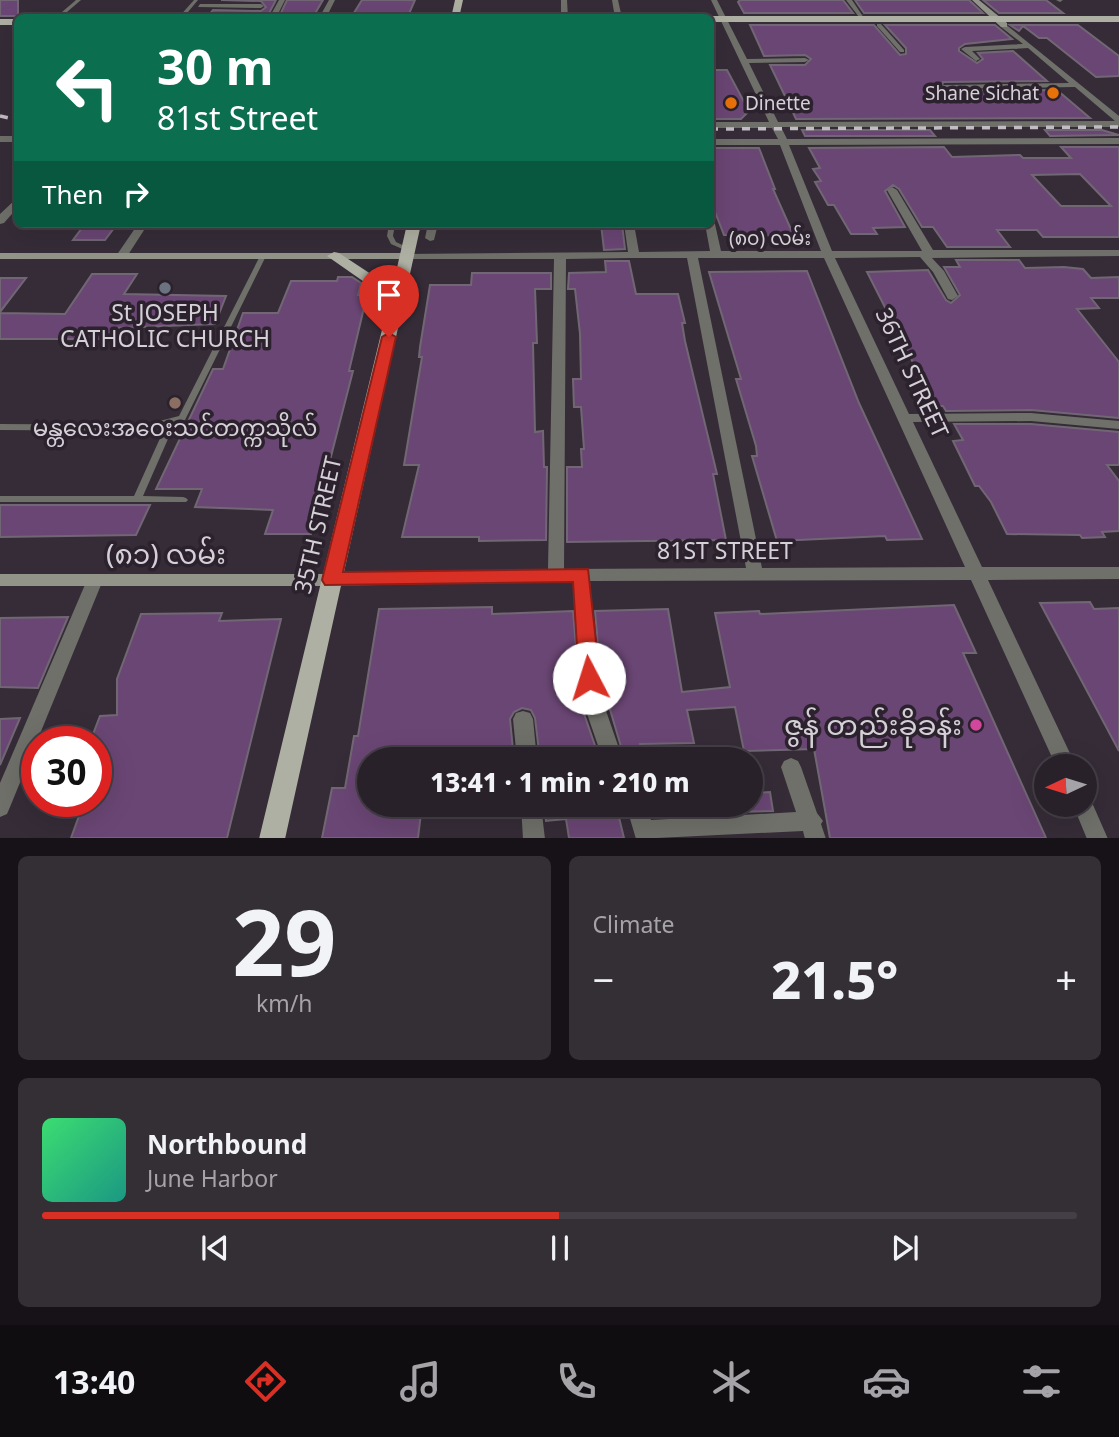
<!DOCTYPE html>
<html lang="en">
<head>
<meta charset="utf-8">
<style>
	:root { --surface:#282129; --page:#342e35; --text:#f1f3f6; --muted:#a5a3a8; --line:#443e46; --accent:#d93025 }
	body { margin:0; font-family:"Noto Sans","Noto Sans Myanmar",sans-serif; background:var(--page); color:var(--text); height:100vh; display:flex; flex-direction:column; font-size:26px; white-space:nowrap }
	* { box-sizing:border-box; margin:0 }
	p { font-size:23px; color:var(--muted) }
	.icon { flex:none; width:38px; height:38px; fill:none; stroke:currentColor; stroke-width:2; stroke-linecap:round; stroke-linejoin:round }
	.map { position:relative; height:838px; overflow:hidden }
	.drawer { display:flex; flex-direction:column; gap:18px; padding:18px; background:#161217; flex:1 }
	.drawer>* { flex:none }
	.hud { position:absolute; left:14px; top:14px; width:700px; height:214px; border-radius:10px; box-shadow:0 7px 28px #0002,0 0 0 2px var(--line); background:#0b6e4f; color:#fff; overflow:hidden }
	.needle { width:46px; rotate:266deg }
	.tools { position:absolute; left:1034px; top:754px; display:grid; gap:14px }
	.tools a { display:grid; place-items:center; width:63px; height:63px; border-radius:50%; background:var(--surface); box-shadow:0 7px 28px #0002,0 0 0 2px var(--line); font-size:35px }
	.speed { position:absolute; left:21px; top:726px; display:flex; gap:14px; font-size:35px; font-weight:700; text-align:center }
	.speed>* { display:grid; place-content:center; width:91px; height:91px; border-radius:50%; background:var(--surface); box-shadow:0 7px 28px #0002,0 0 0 2px var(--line); line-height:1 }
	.speed .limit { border:10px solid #d22; background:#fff; color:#111 }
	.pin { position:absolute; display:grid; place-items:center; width:60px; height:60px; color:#fff; margin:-72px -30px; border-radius:50% 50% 50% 0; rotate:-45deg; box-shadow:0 0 7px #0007 }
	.pin .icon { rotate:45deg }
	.me { position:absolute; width:77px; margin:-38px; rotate:355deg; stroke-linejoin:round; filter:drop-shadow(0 0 5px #0008) }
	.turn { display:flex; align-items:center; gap:24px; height:147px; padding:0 28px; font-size:32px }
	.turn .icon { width:91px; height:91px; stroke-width:2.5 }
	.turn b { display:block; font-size:49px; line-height:60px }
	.then { display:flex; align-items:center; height:66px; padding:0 28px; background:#0003; gap:14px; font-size:26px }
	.big { font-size:52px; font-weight:800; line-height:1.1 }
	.drawer .card { flex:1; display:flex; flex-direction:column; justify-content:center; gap:10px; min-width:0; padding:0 24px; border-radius:10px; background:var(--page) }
	.drawer .dial { align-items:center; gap:0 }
	.dial b { font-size:91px; line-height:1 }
	.song { display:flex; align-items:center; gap:21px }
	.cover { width:84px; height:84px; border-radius:10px; background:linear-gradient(135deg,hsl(140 70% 55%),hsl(170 70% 35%)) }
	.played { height:7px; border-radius:4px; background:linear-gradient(90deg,var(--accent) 50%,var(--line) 50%) }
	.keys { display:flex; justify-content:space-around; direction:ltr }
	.heat { display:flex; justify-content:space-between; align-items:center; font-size:38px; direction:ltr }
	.drawer .tiles { flex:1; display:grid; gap:18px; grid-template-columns:1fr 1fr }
	.card:last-child { grid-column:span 2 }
	.trip { position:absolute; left:357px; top:747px; width:406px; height:70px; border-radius:35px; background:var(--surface); box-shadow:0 7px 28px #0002,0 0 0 2px var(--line); font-weight:800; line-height:70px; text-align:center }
	.tab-bar { display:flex; height:112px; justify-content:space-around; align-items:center; background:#100d10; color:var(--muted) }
	.tab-bar .icon { width:49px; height:49px }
	.tab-bar .active { color:var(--accent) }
	.tab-bar b { font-size:32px; color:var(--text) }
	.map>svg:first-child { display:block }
	.building { fill:#6a4674; stroke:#716774; stroke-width:2; fill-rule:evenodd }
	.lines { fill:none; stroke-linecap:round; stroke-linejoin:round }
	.lane { fill:#6f7069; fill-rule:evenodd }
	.street { fill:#6f7069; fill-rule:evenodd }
	.secondary { fill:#929489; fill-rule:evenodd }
	.primary { fill:#adb0a2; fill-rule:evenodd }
	.rail { stroke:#c2bcc4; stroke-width:3.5; stroke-dasharray:8 8; stroke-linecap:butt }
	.route { fill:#d93025; stroke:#8d1f18; stroke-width:2 }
	.food-dot { fill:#e8710a; stroke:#2b222d; stroke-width:2.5 }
	.worship-dot { fill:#6b7280; stroke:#2b222d; stroke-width:2.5 }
	.education-dot { fill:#8d6e63; stroke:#2b222d; stroke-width:2.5 }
	.hotel-dot { fill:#d1479c; stroke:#2b222d; stroke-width:2.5 }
	.labels { text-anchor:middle; stroke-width:7; stroke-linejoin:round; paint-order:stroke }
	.far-poi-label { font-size:19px; fill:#d5d0d7; stroke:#2b222d; text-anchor:end }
	.far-street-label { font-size:19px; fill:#d5d0d7; stroke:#2b222d }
	.poi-label { font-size:23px; fill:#d5d0d7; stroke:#2b222d }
	.street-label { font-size:23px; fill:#d5d0d7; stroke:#2b222d }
	.near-street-label { font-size:28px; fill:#d5d0d7; stroke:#2b222d }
	.near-poi-label { font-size:28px; fill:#d5d0d7; stroke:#2b222d; text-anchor:end }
</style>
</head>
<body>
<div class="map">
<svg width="1119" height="839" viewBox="0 0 1119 839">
	<rect width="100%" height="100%" fill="#352c37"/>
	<path class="building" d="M0,0h18v16h-18z
		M221,0h55l-9,17 -60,1 6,-8 48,1 5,-4 -5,-6z
		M287,0h36l-10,17h-34z
		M362,0h53l-7,16h-56z
		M740,0h103l10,13h-109l-6,-11z
		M855,0h114l14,13h-119z
		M983,0h63l17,13h-64z
		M750,25h124l26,30 6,-1v-6l-21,-23h110l17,14 -47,5 -6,4v3l18,12 6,-4 -5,-6 35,-2 34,30 -104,1 -2,9 116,-1 33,28 -294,1 -26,-54h35l6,-6 -6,-4 -41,1z
		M1010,25h68l41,31v20l-23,1 -49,-39h-8l-16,-12 -4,5z
		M710,70h17l22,41 -8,8h-31z
		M802,130h128l5,6h-130z
		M1045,130h57l17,5 -69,1z
		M944,147l8,10 68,-2 3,3h48l-10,-11h58v90h-76l-6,-7h-40l13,17h-63l-14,-20h-11l-23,-38 -6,-4 -8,6 20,36 -32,1 4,6h-26l-17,-29h-6l-13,-23 6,-1 -8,-12 7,-1 -11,-20zM1080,174l31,32h-50l-29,-31z
		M710,148h49l16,41h-2l21,47 -70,-1 -14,-36z
		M85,224h32l-12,16h-32z
		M601,224h21l3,25 -21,1z
		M956,260h63l6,8 39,-1 19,2 8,9 28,-1v21h-28l8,10 -22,1 42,53v56l-88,-8 -85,1 -3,-5h-8l-68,-134 61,-2 18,30 5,3 9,-8 -16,-28h16z
		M605,261h24l7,33h42l7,29h-3l3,18 32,133h-4l13,66 -159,2v-75h15l-1,-18h3l-3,-42h-7l-1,-28h8l-1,-45 -5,-45h-7l1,-16 37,-1z
		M807,271l52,132 63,136 -35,1 -2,-4 -108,5 -25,-85h5l-1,-10 -20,-67h5l-32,-107z
		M472,273h79v16h-16l2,54h-4l2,89 8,-1 1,36h3l-1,73 -67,1v-4h-77l17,-72h-15l18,-108h-3l1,-10 10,-62h41z
		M92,274h45l-13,20 102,2 -11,28 -100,4 -7,11h-108v-26l65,1z
		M338,277h14l9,6 -3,12h9l-18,76h4l-42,163h-46l8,-24 -78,-3 7,-18h-46l57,-120h10l20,-56h35l13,-32h46z
		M0,278h26l-26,34z
		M954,424h77l88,8v33h-12l12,16v50l-17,1 3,5 -23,1 -2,-3 -73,-1 -16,-32 -12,-16h-4l-22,-45 10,-1z
		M0,505h150l-14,30 -136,2z
		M1090,602l4,7 25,-1v143l-79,-148z
		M954,605l22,48h-13l83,185h-216l-16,-89 -70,2 -9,-44 -48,3 7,33 -54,1 1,4 -19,2 -21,-71 -6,-68 73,-2 14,83 48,-5 -15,-74 44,-2 1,3z
		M492,607v7l81,-3 8,94 19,55h-60l-5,-42 -4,-8 -9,-2 -8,4 -4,7 4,41h-145v45h53l-4,33h-96l10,-50h13l9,-52h4l21,-127z
		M222,613l-3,8 62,-2 -54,219h-156l13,-36h12v-60h-6l10,-26 17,-1v-36l24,-65z
		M68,617l-30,71 -38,-1v-69z
		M20,718l-20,47v-46z
		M770,792l3,19 -34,1 -1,-7h13v-12z
		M544,805h72l8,33h-55l-3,-19 -20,2z"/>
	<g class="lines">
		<path class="lane" d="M76,0h5l-21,18h-5z
			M194,0h4l-15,18h-5z
			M877,24h4l23,26v2h-4l-23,-26z
			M389,224h6l-2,12 3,6 15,7v2h-4l-16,-7 -4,-8z
			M263,254l3,2 -80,162 -1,2 -10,3 -32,73 40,1 3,1 2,2 -2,2h-186v-6h134l32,-71 -22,6 -144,-1v-6l144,1 35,-9 81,-160z"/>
		<path class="street" d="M279,0h6l-9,18h-7z
			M329,0h6l-9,18h-7z
			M561,0h6l1,18h-7z
			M612,0h6l4,18h-7z
			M711,0h6l30,59 58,-1 4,2 -4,2 -56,1 29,59 337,-1 -40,-34 -132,2v-4h3l123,-2 -41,-35 -56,3 8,8 -4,2 -15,-12 4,-2 58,-3 -22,-17 3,-4 115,93v11h-338l6,12 332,-1v6l-330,1 43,106h90l-35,-61 5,-3 5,3 36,60h186v6l-187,2 12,13 14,25 -6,4 -4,-1 -15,-27 -13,-15 -85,1 74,156 122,-1 88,8v8l-88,-8 -118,1 69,145h137v12l-131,1 88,186h-20l-85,-186 -381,1 8,98 6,26 19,55h-20l-19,-55 -4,-26 -7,-98 -241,5 -6,-2 -2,-4 2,-4 6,-2 216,-5 6,-310h-146l-4,-1v-4l224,-2 -4,-28h10l5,28 71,-1 -5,-27h5v-3l5,3 6,27h100l-41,-106h-70v-6h68l-6,-11h-62v-6h59zM630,258h57l59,310 -182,1 2,-310zM698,258h126l141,309 -203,1z
			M846,0h6l14,21h-4z
			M1056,0h7l-3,2z
			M200,4h61l3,2 -3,2 -63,-1z
			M0,136h18v6h-18z
			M18,197v10l-14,16 -4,1v-10z
			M138,224h10l-22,34h-8l-2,-2z
			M428,224h10l-4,16 -4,1 -5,-3z
			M95,574l6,2 2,4 -93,227 -3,7 -7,3v-34l87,-203 2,-4z
			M523,711l7,2 3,6 4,41h-20l-4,-41 3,-6z
			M791,758l7,3 3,6 16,46 6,8 -2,3 5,15h-21l-2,-8 -167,8 -10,-34h20l5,15 145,-8 -15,-45 3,-6z
			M1085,796l5,2 18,41h-21l-14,-34h12z
			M521,805h20l4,34h-22z"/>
		<path class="secondary" d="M972,0h7l28,23v4h-6z
			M0,253h408l6,3 -6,3h-408z
			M0,574h332l6,2 2,4 -2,4 -6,2h-332z"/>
		<path class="primary" d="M455,0h8l-4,18h-8z
			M710,16h409v6h-409v-4h-3z
			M0,19h18v6h-18z
			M407,224h14l-136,615h-26l128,-530 -17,-23 -43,-30 7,-4 5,1 41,27 11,14z"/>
		<path class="rail" d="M0,116l18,4
			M710,129l409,-2"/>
	</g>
	<path class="route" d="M389,333l7,4 -53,235 245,-3 12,109 -3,7 -8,2 -7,-2 -3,-7 -6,-96 -248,3 -3,-5 60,-243z"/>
	<g class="food-dot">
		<circle cx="1053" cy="93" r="7"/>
		<circle cx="731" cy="103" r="7"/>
	</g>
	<circle class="worship-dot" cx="165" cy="288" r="7"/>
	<circle class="education-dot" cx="175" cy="403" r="7"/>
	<circle class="hotel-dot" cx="976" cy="725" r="7"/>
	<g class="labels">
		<g class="far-poi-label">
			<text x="1039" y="100">Shane Sichat</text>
			<text x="745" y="110" text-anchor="start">Dinette</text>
		</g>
		<g class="far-street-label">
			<text x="770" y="245">(၈၀) လမ်း</text>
		</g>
		<g class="poi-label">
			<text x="165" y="321">St JOSEPH<tspan x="165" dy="26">CATHOLIC CHURCH</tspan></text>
			<text x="175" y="436">မန္တလေးအဝေးသင်တက္ကသိုလ်</text>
		</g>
		<g class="street-label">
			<text transform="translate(912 373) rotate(65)" y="8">36TH STREET</text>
			<text transform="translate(318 525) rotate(-77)" y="8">35TH STREET</text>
			<text x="725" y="559">81ST STREET</text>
		</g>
		<g class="near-street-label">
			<text x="166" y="564">(၈၁) လမ်း</text>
		</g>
		<g class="near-poi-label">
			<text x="962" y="735">ဇွန် တည်းခိုခန်း</text>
		</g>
	</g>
</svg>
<div class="tools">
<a><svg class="needle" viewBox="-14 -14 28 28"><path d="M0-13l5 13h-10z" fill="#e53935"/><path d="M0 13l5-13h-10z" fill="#a5a3a8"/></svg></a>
</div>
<div class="speed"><div class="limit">30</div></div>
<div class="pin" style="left:389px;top:337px;background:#d93025"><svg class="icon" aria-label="arrive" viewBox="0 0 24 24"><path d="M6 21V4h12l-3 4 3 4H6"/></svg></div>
<svg class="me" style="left:589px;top:678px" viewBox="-20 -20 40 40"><circle r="19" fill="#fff"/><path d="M0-13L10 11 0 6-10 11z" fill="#d93025"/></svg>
<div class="trip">13:41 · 1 min · 210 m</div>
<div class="hud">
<div class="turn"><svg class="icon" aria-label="left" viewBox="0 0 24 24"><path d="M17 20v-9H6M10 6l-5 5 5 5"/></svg><div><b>30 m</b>81st Street</div></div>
<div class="then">Then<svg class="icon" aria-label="right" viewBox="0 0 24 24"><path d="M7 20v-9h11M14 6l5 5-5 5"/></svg></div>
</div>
</div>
<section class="drawer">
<div class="tiles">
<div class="card dial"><b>29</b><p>km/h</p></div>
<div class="card"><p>Climate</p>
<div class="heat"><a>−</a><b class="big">21.5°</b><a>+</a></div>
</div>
<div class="card">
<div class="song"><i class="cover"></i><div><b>Northbound</b><p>June Harbor</p></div></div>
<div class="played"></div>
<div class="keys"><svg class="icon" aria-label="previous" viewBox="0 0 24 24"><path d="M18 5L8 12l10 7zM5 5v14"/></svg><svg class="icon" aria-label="pause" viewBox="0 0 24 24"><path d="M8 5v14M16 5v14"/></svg><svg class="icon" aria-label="next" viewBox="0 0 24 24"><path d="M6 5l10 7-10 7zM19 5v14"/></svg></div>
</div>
</div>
</section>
<nav class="tab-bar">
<b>13:40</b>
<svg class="icon active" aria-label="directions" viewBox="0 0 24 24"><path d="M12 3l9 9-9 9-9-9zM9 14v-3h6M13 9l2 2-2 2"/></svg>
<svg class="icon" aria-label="music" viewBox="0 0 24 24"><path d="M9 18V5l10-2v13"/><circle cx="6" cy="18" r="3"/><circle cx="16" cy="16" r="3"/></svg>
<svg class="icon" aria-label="phone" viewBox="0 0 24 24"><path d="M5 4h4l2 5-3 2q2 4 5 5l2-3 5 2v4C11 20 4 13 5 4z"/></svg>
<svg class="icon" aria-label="climate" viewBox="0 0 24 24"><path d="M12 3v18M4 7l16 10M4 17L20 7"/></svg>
<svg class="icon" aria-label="car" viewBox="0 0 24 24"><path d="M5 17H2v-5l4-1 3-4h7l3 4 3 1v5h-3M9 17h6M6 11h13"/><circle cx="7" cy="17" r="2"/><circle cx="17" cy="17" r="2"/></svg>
<svg class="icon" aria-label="filters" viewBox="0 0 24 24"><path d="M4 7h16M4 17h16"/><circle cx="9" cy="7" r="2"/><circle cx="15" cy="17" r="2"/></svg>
</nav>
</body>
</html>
